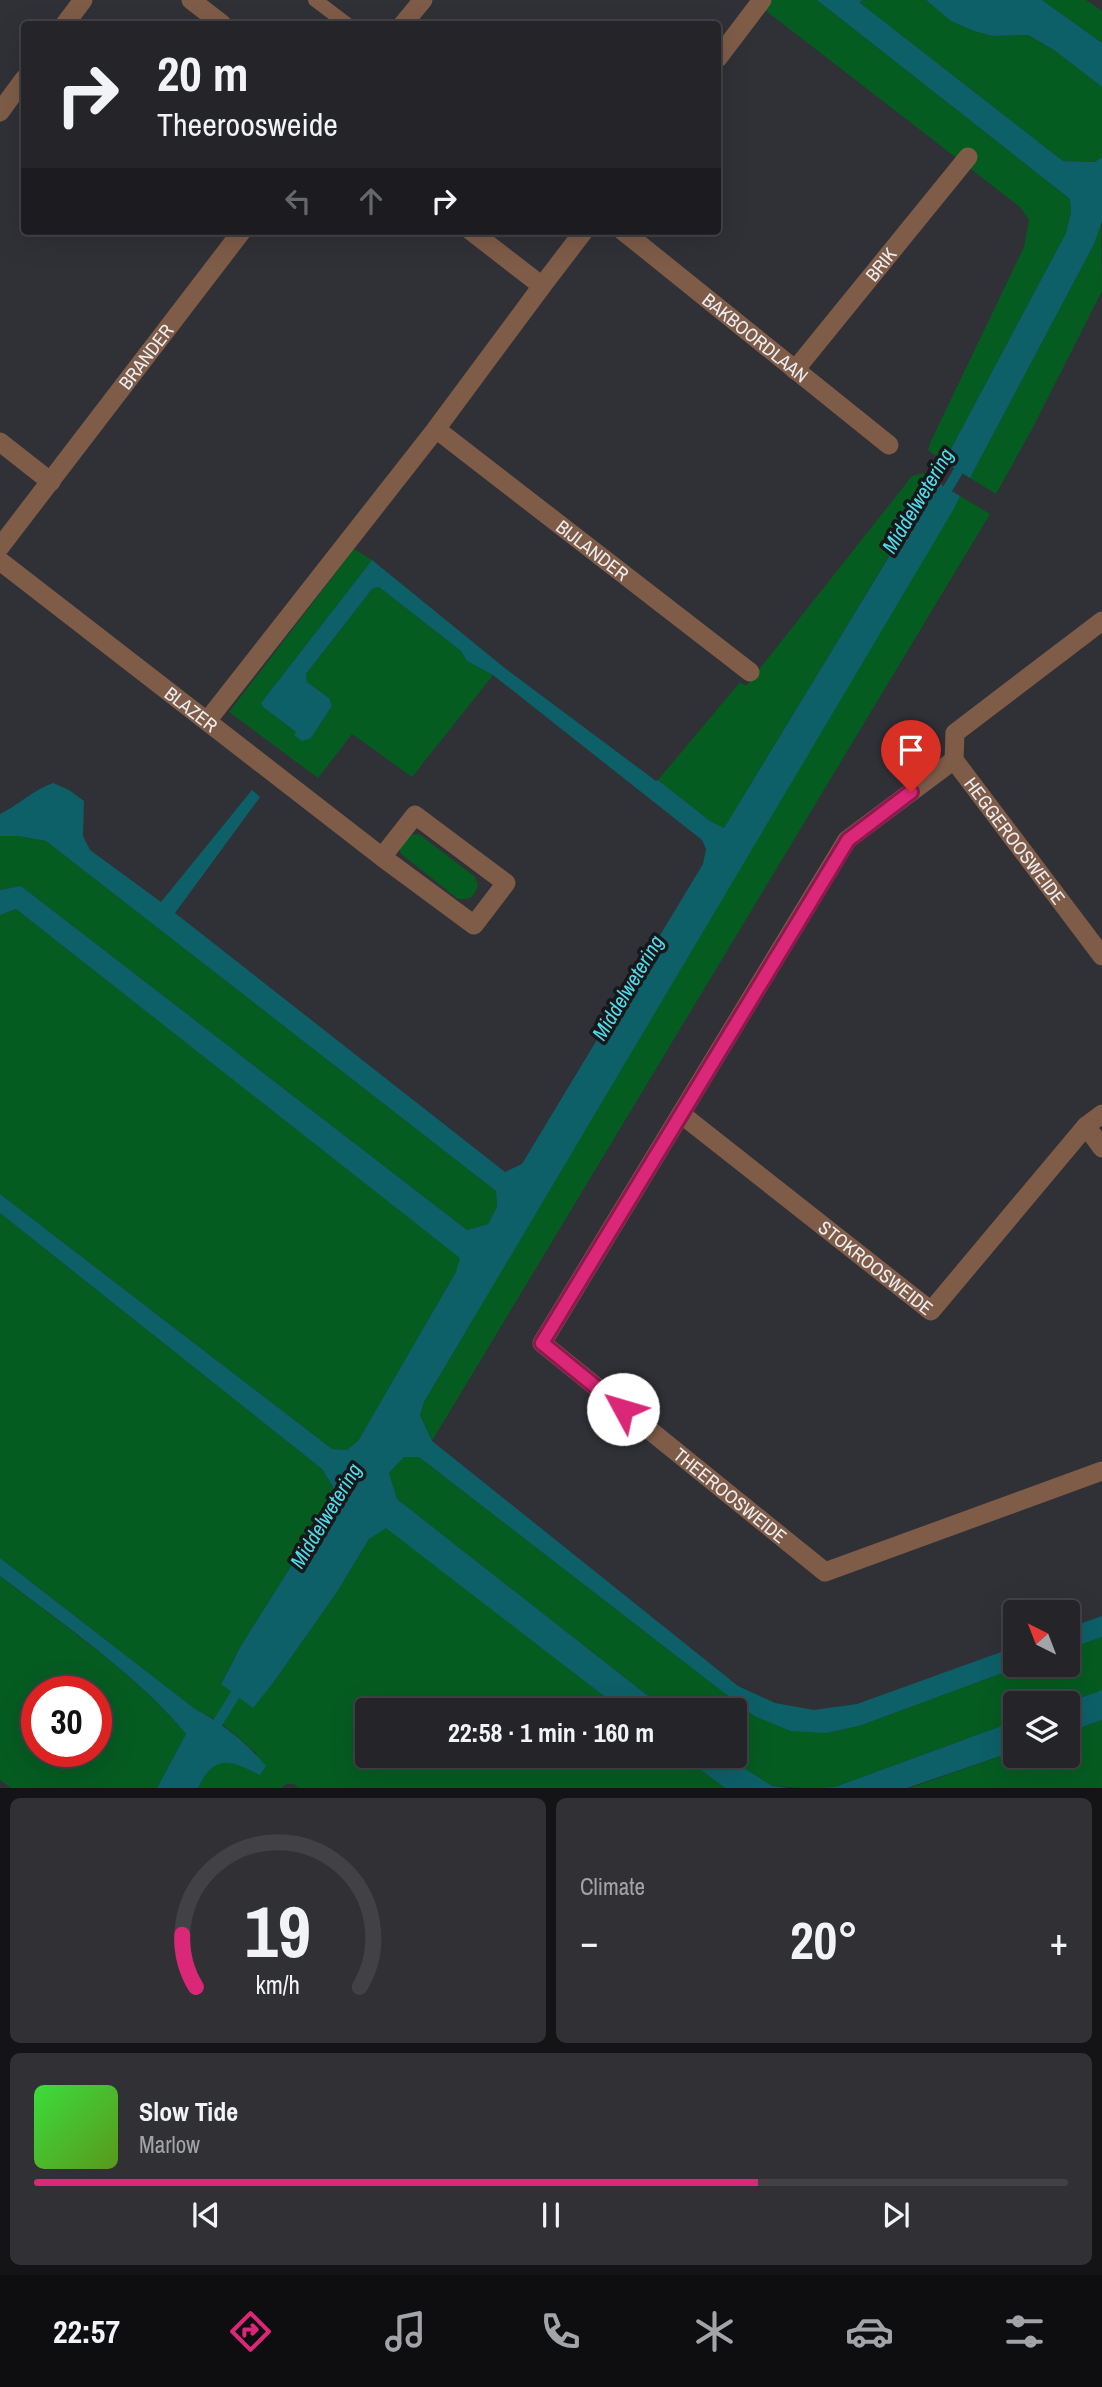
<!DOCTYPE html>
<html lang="en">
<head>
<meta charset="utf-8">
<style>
	:root { --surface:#242429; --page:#303035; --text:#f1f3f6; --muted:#a3a4a8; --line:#414146; --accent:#db2777 }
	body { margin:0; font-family:"Archivo Narrow",sans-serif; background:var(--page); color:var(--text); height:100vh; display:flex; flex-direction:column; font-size:26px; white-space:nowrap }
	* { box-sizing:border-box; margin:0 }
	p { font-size:23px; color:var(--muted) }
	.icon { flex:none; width:38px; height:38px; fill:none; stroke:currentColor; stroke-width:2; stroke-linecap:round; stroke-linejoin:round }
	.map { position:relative; height:1788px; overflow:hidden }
	.side { display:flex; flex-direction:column; gap:10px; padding:10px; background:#141417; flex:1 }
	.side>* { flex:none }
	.guide { position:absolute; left:21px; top:21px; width:700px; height:214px; border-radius:7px; box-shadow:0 7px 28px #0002,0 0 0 2px var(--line); background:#242429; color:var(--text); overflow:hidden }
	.needle { width:46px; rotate:318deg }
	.controls { position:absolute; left:1003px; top:1600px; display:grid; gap:14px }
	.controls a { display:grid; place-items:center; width:77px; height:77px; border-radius:7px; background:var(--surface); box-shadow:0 7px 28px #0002,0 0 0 2px var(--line); font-size:35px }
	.speed { position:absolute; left:21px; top:1676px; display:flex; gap:14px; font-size:35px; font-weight:700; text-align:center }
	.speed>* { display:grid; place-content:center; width:91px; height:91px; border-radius:50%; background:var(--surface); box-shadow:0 7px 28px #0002,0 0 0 2px var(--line); line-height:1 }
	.speed .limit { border:10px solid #d22; background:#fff; color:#111 }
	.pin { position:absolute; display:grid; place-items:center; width:60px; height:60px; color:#fff; margin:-72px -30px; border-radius:50% 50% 50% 0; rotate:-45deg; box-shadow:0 0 7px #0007 }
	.pin .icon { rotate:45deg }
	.me { position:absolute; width:77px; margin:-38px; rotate:309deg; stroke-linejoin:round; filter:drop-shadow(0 0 5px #0008) }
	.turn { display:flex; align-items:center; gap:24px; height:147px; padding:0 21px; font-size:32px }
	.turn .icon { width:91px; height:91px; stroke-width:2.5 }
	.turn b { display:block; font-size:49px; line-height:60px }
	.lanes { display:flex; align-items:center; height:66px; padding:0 21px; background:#0003; justify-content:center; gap:35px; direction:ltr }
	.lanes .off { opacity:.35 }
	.big { font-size:52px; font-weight:800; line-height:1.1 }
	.side .tile { flex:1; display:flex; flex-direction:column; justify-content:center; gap:10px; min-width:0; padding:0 24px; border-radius:10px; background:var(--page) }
	.side .dial { align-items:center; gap:0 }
	.dial svg { height:182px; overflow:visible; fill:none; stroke:var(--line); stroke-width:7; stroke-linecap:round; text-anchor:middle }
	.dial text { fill:var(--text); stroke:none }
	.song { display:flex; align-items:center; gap:21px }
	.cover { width:84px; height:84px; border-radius:10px; background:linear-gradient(135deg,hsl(120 70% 55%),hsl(90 70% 35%)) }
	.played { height:7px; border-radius:4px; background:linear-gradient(90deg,var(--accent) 70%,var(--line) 70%) }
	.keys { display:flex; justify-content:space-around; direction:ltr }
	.heat { display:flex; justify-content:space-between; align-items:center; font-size:38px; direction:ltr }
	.side .tiles { flex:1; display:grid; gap:10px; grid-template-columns:1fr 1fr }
	.tile:last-child { grid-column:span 2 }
	.trip { position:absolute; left:355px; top:1698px; width:392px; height:70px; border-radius:7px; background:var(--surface); box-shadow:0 7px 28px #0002,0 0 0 2px var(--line); font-weight:800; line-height:70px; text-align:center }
	.tabs { display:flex; height:112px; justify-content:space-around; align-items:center; background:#0e0e10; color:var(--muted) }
	.tabs .icon { width:49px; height:49px }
	.tabs .on { color:var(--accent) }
	.tabs b { font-size:32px; color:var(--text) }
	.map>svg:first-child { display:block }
	.green { fill:#055c21; fill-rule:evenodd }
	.water { fill:#0d6068 }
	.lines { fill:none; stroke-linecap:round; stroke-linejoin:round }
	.stream { stroke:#0d6068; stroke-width:10 }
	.service { stroke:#7e5c48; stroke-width:14 }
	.minor { stroke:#7e5c48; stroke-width:19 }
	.route-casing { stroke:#8e194d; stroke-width:18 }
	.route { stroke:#db2777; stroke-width:12 }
	.labels { text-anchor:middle; stroke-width:7; stroke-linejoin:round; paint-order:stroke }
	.street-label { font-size:19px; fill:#ededf1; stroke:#18181b }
	.water-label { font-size:21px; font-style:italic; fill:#4eddeb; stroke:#18181b }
</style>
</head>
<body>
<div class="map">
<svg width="1102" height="1789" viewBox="0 0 1102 1789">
	<rect width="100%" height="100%" fill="#303037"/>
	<path class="green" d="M752,0h65l253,199 1,14 -5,20 -122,229 -16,-12 3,-9 93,-194 5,-27 -9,-13z
		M866,0h60l25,21 23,10 19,5 34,-1 27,15 48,37v70l-7,5 -32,-1 -203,-158v-2z
		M1042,0h44l16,11v32z
		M1101,221l1,70 -70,138 -36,65 -26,-16 124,-234z
		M923,473l12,8 -10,16 -201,331 -14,-7 -52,-41 82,-98 6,4 166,-210z
		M960,496l30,18 -558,927 -12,-26 4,-13z
		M354,549l18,11 -111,143 2,4 41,31h7l21,-32 -3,-8 -22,-16 -1,-8 66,-85 7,-2 82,64 6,10 26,14 -81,102 -60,-43 -34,44 -89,-66z
		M419,834l56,43 3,8c-4,12 -7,15 -20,14l-58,-46v-9l10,-9z
		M0,836h18l28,5 450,350 1,16 -9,17 -21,6 -446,-344 -21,4z
		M16,909l445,349 -5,14 -98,169 -11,9 -15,-1 -332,-255v-279z
		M0,1213l322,256 11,18 -4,19 -87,138 -21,39 32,24 20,-24 64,-91 32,-53 17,-12 236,183h-254v45h313l44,33 -425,1 -6,-5h-7l-6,4h-83c18,-36 31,-28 62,-13l-4,-22 -36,-31 -25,-13 -195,-151z
		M404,1457h15l335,259 72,17 33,-7 168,-62h41v-15l34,-12v53l-36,13h-51v18l-180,66 -12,2 -51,-3 -48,-31h11v-45h-69l-269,-211 -8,-26z
		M0,1576c61,48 138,99 186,158l-29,54h-146l-11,-8zM37,1692h59v60h-59z
		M1102,1720v68l-195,1 108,-38v4h53v-23z"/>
	<path class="water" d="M817,0h48l-5,1v2l203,158 32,1 7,-5v64l-8,23 -124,234 -26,-16 122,-229 5,-20 -1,-14z
		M926,0h116l60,43v44l-48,-37 -26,-15 -35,1 -19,-5 -23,-10z
		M935,481l25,15 -8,16 -528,890 -4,13 12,26 306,245 37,17 39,7 43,-6 158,-57v17h12l-168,62 -33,7 -35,-2 -37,-15 -335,-259h-15l-15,16 8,26 269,211h-44l-236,-182 -17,11 -32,53 -64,91 -20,25 -32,-24 21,-40 87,-138 4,-19 -11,-18 -322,-256v-19l332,255 15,1 11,-9 98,-169 4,-14 -444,-349 -16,6v-25l21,-4 446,344 21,-6 9,-17 -1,-16 -450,-350 -28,-5h-18v-22c19,-9 33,-24 53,-31l16,7 15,11 -1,35 7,14 71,52 91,-112 8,7 -85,116 330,259 17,-8 181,-300 3,-15 -4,-9 -209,-165 -26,-14 -6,-10 -82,-64 -7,2 -66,85 1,8 22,16 3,8 -21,32 -9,3 -8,-6 2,-3 -33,-25 -2,-4 111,-143 134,109 150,112 2,-1 52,41 14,7z
		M0,1558l195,151c27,14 51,33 71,57l-6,9c-30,-15 -45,-22 -62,13h-41l29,-54c-48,-59 -125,-111 -186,-158z
		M1102,1616v21l-34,12v-21z
		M1102,1690v30l-34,12 -2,-29z
		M1015,1721v30l-108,37h-84l12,-1z
		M681,1755h43l48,31 16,2h-63z"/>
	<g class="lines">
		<path class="stream" d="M942,498l23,-38
			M212,1732l29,-47"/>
		<path class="service" d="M315,0l32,24"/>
		<g class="minor">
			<path d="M191,0l31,24"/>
			<path d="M65,24l18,-24"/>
			<path d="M403,24l20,-24"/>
			<path d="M718,58l44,-58"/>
			<path d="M0,112l24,-33"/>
			<path d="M471,231l71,55 42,-55"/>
			<path id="s1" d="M623,231l266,214"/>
			<path id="s2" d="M795,370l173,-213"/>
			<path id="s3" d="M436,429l314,243"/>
			<path d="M0,442l51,40"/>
			<path id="s4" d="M0,547l242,-316"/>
			<path id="s5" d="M0,561l382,296 92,68 32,-42 -91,-68 -33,42"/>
			<path id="s6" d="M1102,621l-147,112 -1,27 148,196"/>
			<path d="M207,721l229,-292 106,-143"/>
			<path id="s7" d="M954,760l-107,80 -305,503 283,229 277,-101"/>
			<path id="s8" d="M681,1114l250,197 155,-185 16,-12"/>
			<path d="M1086,1126l16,22"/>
		</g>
	</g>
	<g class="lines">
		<defs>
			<path id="route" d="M623,1409l-81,-66 306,-503 63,-48"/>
		</defs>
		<use href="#route" class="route-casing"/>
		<use href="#route" class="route"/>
	</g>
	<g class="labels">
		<g class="street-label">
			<text dy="7" stroke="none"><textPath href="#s2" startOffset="136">BRIK</textPath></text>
			<text dy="7" stroke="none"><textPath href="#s1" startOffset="170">BAKBOORDLAAN</textPath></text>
			<text dy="7" stroke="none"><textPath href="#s4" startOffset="240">BRANDER</textPath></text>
			<text dy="7" stroke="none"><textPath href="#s3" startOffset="198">BIJLANDER</textPath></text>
			<text dy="7" stroke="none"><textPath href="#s5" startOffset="242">BLAZER</textPath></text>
			<text dy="7" stroke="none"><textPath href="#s6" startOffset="313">HEGGEROOSWEIDE</textPath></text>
			<text dy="7" stroke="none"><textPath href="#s8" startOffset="248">STOKROOSWEIDE</textPath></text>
			<text dy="7" stroke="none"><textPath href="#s7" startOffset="964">THEEROOSWEIDE</textPath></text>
		</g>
		<g class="water-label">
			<text transform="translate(918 501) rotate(-59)" y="7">Middelwetering</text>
			<text transform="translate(628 988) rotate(-59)" y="7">Middelwetering</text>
			<text transform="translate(326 1516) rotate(-59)" y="7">Middelwetering</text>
		</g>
	</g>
</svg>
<div class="controls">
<a><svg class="needle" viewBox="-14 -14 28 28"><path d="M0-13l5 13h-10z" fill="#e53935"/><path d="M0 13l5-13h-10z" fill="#a3a4a8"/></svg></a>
<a><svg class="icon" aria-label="layers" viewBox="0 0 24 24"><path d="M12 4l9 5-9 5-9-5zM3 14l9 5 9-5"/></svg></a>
</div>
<div class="speed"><div class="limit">30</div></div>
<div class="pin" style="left:911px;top:792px;background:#d93025"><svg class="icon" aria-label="arrive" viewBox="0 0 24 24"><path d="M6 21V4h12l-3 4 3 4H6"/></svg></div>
<svg class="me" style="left:623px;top:1409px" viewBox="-20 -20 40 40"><circle r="19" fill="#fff"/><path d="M0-13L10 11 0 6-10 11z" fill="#db2777"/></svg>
<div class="trip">22:58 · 1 min · 160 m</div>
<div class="guide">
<div class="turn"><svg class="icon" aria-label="right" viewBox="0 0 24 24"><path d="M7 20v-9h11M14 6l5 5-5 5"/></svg><div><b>20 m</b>Theeroosweide</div></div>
<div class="lanes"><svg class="icon off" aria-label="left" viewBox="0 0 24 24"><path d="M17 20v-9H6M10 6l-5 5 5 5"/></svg><svg class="icon off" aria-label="ahead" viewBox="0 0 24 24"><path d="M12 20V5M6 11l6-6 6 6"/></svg><svg class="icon" aria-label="right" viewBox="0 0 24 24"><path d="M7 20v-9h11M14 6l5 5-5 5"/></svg></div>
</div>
</div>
<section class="side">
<div class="tiles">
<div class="tile dial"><svg viewBox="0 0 100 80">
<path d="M14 69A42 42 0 1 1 86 69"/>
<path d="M14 69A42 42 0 0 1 8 46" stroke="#db2777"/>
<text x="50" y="56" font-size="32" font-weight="700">19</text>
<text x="50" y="72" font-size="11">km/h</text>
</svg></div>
<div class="tile"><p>Climate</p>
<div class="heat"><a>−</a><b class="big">20°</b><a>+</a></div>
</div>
<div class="tile">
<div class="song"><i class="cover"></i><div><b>Slow Tide</b><p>Marlow</p></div></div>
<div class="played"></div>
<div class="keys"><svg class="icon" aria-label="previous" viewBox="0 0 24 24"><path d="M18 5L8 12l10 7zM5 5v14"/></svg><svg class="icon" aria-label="pause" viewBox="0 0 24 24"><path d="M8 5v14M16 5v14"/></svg><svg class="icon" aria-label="next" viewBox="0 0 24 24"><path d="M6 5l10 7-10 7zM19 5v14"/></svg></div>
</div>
</div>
</section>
<nav class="tabs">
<b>22:57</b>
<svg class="icon on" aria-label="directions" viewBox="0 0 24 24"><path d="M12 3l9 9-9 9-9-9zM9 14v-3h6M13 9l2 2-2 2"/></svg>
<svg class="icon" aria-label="music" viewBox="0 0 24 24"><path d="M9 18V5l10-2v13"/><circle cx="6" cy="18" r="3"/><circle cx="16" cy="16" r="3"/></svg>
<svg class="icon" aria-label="phone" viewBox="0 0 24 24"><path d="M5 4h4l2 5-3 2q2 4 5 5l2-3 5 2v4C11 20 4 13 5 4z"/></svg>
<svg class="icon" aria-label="climate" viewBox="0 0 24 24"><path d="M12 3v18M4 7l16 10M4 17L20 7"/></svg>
<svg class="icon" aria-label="car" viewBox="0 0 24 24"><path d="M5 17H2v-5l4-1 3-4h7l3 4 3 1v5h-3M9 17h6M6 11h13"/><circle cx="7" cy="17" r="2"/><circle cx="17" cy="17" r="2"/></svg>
<svg class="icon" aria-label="filters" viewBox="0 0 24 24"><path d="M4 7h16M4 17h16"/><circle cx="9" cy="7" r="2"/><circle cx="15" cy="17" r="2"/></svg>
</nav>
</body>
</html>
